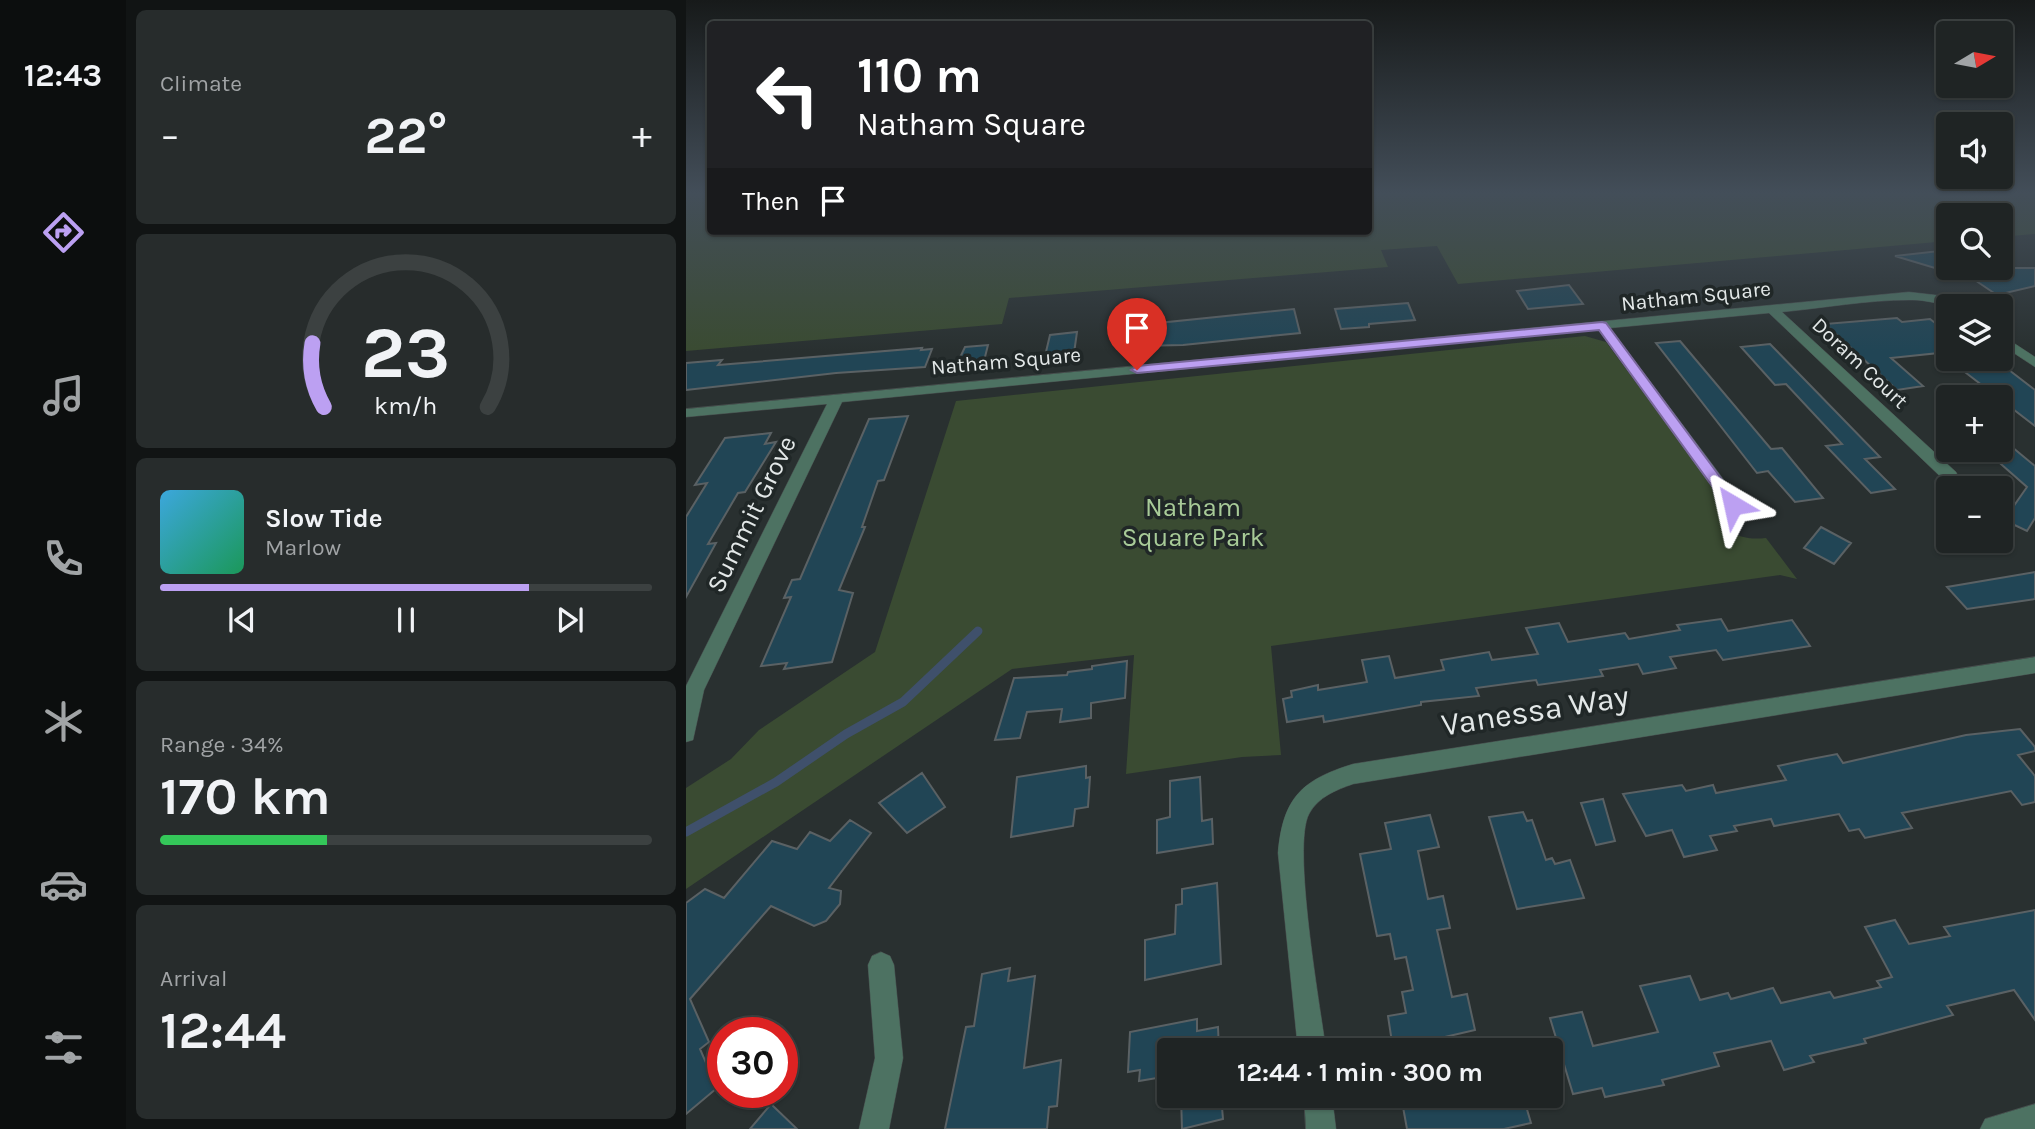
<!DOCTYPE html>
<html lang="en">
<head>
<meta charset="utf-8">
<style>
	:root { --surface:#1f2424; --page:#272c2c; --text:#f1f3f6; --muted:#a1a4a6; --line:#3c4141; --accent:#bca0f2 }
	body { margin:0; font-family:Karla,sans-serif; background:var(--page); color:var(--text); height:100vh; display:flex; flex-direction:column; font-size:26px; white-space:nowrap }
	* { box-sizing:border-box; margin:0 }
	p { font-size:23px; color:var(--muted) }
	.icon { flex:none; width:38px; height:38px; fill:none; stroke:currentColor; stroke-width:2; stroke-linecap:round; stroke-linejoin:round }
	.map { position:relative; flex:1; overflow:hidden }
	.drawer { display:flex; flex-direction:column; gap:10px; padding:10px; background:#111414; width:560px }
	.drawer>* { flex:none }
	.top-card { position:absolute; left:21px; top:21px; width:665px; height:214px; border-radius:7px; box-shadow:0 2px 5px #0004,0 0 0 2px var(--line); background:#202124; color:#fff; overflow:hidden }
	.needle { width:46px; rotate:80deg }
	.tools { position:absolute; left:1250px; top:21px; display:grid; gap:14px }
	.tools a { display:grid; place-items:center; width:77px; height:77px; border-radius:7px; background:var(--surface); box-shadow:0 2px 5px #0004,0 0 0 2px var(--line); font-size:35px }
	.speed { position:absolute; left:21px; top:1017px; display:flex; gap:14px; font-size:35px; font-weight:700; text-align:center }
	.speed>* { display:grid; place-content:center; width:91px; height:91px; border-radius:50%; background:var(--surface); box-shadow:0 2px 5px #0004,0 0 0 2px var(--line); line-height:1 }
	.speed .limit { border:10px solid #d22; background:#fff; color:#111 }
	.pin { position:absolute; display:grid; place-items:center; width:60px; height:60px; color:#fff; margin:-72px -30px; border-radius:50% 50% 50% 0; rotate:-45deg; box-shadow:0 0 7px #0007 }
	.pin .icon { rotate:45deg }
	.me { position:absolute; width:77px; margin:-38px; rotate:324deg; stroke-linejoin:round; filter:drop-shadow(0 0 5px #0008) }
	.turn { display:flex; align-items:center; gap:24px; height:147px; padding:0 35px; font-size:32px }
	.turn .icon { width:91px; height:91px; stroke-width:2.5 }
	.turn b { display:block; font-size:49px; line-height:60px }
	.then { display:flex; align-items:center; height:66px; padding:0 35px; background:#0003; gap:14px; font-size:26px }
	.big { font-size:52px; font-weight:700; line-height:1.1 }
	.drawer .tile { flex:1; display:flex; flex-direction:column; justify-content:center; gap:10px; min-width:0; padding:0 24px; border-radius:10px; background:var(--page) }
	.drawer .dial { align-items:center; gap:0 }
	.dial svg { height:182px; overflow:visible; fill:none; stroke:var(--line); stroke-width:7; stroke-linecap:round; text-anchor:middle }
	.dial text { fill:var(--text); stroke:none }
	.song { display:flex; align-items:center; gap:21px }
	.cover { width:84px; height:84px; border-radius:10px; background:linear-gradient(135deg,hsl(200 70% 55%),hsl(150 70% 35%)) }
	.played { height:7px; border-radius:4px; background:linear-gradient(90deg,var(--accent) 75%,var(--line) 75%) }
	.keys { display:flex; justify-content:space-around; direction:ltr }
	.heat { display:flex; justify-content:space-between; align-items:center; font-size:38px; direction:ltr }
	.charge { height:10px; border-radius:5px; background:linear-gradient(90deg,#34c759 34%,var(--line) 0) }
	.trip { position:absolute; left:471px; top:1038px; width:406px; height:70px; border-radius:7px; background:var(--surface); box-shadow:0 2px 5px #0004,0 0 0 2px var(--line); font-weight:700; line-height:70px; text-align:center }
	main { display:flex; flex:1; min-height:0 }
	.tabs { display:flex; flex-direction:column; width:126px; justify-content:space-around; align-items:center; background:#0c0e0e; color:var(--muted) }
	.tabs .icon { width:49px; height:49px }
	.tabs .on { color:var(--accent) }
	.tabs b { font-size:32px; color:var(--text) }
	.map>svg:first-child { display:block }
	.green { fill:#3a4b32 }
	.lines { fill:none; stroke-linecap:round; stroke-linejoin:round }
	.stream { stroke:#3f506b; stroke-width:9 }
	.building { fill:#214555; stroke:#5a6164; stroke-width:2 }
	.minor-casing { stroke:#474d4d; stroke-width:1 }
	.minor { fill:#4d7262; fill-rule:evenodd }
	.route { fill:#bca0f2; stroke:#7a689d; stroke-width:2 }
	.labels { text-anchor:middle; stroke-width:7; stroke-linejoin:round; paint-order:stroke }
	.far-street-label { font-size:21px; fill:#e3e8e8; stroke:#202727 }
	.park-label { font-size:26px; fill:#a8cb98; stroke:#202727 }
	.street-label { font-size:26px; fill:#e3e8e8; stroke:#202727 }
	.near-street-label { font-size:32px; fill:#e3e8e8; stroke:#202727 }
</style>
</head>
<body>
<main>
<nav class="tabs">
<b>12:43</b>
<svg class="icon on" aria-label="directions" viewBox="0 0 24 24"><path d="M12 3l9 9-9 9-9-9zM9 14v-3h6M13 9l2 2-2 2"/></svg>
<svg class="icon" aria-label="music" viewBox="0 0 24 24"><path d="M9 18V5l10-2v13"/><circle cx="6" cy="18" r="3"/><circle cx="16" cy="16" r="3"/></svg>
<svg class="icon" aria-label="phone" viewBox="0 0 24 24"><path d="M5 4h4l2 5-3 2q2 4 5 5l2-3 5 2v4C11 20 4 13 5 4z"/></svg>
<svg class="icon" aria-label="climate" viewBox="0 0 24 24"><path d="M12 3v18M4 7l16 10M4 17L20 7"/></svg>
<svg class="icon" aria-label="car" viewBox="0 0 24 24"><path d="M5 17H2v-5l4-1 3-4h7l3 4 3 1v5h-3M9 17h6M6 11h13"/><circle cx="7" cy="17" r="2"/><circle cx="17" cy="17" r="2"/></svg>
<svg class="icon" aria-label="filters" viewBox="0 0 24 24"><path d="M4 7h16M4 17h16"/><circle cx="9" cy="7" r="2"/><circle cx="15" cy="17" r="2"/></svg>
</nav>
<section class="drawer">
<div class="tile"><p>Climate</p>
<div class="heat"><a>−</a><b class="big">22°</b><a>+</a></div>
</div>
<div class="tile dial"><svg viewBox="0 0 100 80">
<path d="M14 69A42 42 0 1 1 86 69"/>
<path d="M14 69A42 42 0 0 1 9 41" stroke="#bca0f2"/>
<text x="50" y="56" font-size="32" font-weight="700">23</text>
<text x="50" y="72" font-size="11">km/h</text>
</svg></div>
<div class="tile">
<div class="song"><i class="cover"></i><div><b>Slow Tide</b><p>Marlow</p></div></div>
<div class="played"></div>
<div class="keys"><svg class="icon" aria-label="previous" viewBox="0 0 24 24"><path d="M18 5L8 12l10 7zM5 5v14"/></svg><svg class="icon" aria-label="pause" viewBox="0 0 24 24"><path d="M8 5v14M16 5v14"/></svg><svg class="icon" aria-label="next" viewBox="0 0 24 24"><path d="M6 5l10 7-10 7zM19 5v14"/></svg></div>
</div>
<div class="tile"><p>Range · 34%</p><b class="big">170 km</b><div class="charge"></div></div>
<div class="tile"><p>Arrival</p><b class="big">12:44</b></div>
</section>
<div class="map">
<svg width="1349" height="1129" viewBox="0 0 1349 1129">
	<rect width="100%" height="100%" fill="#293030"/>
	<path class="green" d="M0,193h24v38h658l1,-38h666v41l-35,3v-22h-52v26l-490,43 -21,-38 -56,4 7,17 -379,31 -7,26 -316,27z
		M899,336l21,6 105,142c7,33 14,59 55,54l31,41 -17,-4 -509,71 10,109 -39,2 -116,17 8,-119 -122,14 -326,220v-101l45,-29 28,-29 116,-78 81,-251z"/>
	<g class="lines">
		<path class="stream" d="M0,832l90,-50 70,-48 57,-32 75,-71"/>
	</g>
	<path class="building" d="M1262,250v22l-53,-16z
		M1271,268h78v18l-38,9z
		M883,285l14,19 -55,5 -11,-18z
		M722,303l7,17 -46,4v3l-28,2 -6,-20z
		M608,309l6,24 -117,12 -45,1 1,-21z
		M1211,318l5,4 28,-3 18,14v19l-57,6 32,28 -26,4 -72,-66z
		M391,332l-3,21 -29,3 5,-21z
		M994,341l91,108 11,-1 41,50 -28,4 -27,-31 -11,2 -101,-130z
		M1084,344l110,113 -15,2 30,30 -24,4 -45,-47 16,-2 -56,-60 -11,1 -34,-38z
		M302,345l-4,16 -28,5 9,-19z
		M236,348l-1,2 11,-1 -7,18 -89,6 -150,17v-27l36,-3 -4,5z
		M1262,359h34l17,12 10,-1 26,20v36z
		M222,416l-24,64 -6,1 -16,46h3l-26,63 14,3 -21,69 -48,7 3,-6 -26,3 30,-69 -7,1 8,-18 8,-1 69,-160z
		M85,433l-6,11 11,-2 -31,50 -7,1 -30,51 8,-1 -30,54v-80l21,-34 -12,2 30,-47z
		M1326,447l23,19v52l-8,13 -23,-11 23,-33 -42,-37z
		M1135,527l30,16 -17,21 -30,-16z
		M1349,572v27l-68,10 -20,-22z
		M1035,619l7,12 64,-11 18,26 -87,14 -7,-10 -46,7 6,11 -33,6 -5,-10 -38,6 3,6 -65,9 -2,-5 -60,8 3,8 -58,6v3l-97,17 -1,-6 -36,6 -4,-23 9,-2 -1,-6 27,-6v5l49,-8 -5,-22 27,-4 6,22 49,-8 -3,-10 48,-8 3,8 46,-6 -12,-26 33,-5 9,19 57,-9 4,6 51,-9 -3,-5z
		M441,661l-2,37 -34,5v15l-31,4 2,-13 -35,3 -7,26 -25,2 19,-62 53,-3 1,-3 24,-3v-3z
		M1334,729l15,18v4l-17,4 17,21v26l-13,3 -11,-14 -109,22 10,15 -47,10 -6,-9 -10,2 -10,-17 -65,12 -3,-7 -37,7 3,5 -27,5 7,14 -33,7 -12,-27 -26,6 -23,-42 59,-9 4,6 27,-6 3,8 70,-13 -8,-14 28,-6 31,-6 6,9 123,-28z
		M400,766v12l4,-1 -2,30 -13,2 -2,17 -62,11 6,-60z
		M236,773l23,34 -38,26 -28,-30z
		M514,777l2,44 10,-2 1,25 -56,9v-33l13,-3v-36z
		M917,799l12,42 -19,4 -15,-42z
		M837,812l4,9 5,-1 14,40 6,-2 3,6 15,-4 14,38 -67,11 -28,-92z
		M744,815l9,32 -21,4 10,48 15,-3 7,32 -13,2 15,67 15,-3 8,36 -82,19 -5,-33 18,-3 -4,-21 11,-2 -7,-33 -11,2 -5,-25 -13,2 -17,-82 31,-5 -6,-26z
		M164,820l21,13 -42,55 12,3 -1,13 -14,17 -12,5 -43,-20 -81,93 19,43 -9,7 17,39 -31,26v-211l19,-14 19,9 48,-57 25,8 13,-17 20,9z
		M531,883l4,81 -76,16v-40l30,-6 1,-29 6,-1v-15z
		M1349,910v110l-21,-30 -67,16 6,9 -89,24 2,4 -56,13 4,6 -30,8 -13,-29 -57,12 5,13 -57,14 2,5 -59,12 -3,-9 -29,6 -23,-76 32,-6 11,34 65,-14 -18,-46 50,-10 10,24 28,-7 3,6 42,-11 8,15 49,-11 4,6 47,-11 -4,-6 15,-4 -27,-50 30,-7 14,24 41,-8 -6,-9z
		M324,968l-2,13 27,-5 -11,92 37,-8 -4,46 -8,1 -2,22h-102l21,-102 8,-1 8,-52z
		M511,1019v12l21,-4 1,23h-50v26l-30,5 1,-11 -12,2 2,-40z
		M495,1096h40l2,23 -41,10z
		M715,1096h122l8,27 -27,6h-97z
		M85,1104l26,25h-47z"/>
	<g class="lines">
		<defs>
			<path id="minor" d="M1223,292l35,4 18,10c-18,1 -34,-7 -53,-6 -42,0 -85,8 -127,12l174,160 2,4 -2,4h-12l-175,-167 -159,15 129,172 2,4 -2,4h-12l-129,-179 -756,73 -138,288 -11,50 -7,2v-56l141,-282 -141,13v-8z
				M1314,334l35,23v10l-35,-23z
				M1349,657v16l-682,111c-17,6 -35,13 -44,30 -17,32 11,191 17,236h-28l-20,-197c5,-55 23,-73 75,-89z
				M195,952l9,4 4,9 9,93 -14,71h-30l16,-71 -7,-93 4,-9z
				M618,1096h28l4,33h-30z
				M1349,1104v25h-55l5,-10z"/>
		</defs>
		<use href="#minor" class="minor-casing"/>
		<use href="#minor" class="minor"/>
	</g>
	<linearGradient id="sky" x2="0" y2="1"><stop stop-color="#171a1a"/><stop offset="0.55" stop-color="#434e59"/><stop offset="1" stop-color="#434e59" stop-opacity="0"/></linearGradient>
	<rect width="1349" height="351" fill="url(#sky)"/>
	<path class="route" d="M916,322l4,1 132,178v7h-10l-129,-178 -462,43 -6,-3 6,-4z"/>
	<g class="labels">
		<g class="far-street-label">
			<text transform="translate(1010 296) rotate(-6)" y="7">Natham Square</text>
			<text transform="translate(320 361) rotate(-5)" y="7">Natham Square</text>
			<text transform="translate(1174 363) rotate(43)" y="7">Doram Court</text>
		</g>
		<g class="park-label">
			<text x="507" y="516">Natham<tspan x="507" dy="30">Square Park</tspan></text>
		</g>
		<g class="street-label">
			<text transform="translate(65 514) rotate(-64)" y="9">Summit Grove</text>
		</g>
		<g class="near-street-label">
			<text transform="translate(849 710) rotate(-9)" y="11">Vanessa Way</text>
		</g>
	</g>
</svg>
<div class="tools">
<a><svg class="needle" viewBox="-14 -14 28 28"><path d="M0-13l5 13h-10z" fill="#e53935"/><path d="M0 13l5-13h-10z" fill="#a1a4a6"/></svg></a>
<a><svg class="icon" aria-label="sound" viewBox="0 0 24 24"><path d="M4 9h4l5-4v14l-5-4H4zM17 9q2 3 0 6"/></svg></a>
<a><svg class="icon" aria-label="search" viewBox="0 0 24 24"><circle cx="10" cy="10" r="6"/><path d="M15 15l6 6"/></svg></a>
<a><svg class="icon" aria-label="layers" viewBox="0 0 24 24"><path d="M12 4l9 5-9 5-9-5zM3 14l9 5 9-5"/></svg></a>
<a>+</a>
<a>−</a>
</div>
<div class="speed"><div class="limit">30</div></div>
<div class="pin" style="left:451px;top:370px;background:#d93025"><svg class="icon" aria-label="arrive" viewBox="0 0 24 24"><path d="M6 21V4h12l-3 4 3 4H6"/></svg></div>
<svg class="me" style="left:1047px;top:505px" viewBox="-20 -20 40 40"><path d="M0-17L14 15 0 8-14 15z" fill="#bca0f2" stroke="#fff" stroke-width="4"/></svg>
<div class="trip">12:44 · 1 min · 300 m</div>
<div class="top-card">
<div class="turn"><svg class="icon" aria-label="left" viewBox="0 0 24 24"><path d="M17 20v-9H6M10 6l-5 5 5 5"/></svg><div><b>110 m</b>Natham Square</div></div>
<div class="then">Then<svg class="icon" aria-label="arrive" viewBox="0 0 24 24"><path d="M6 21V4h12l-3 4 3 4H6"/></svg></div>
</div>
</div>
</main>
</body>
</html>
